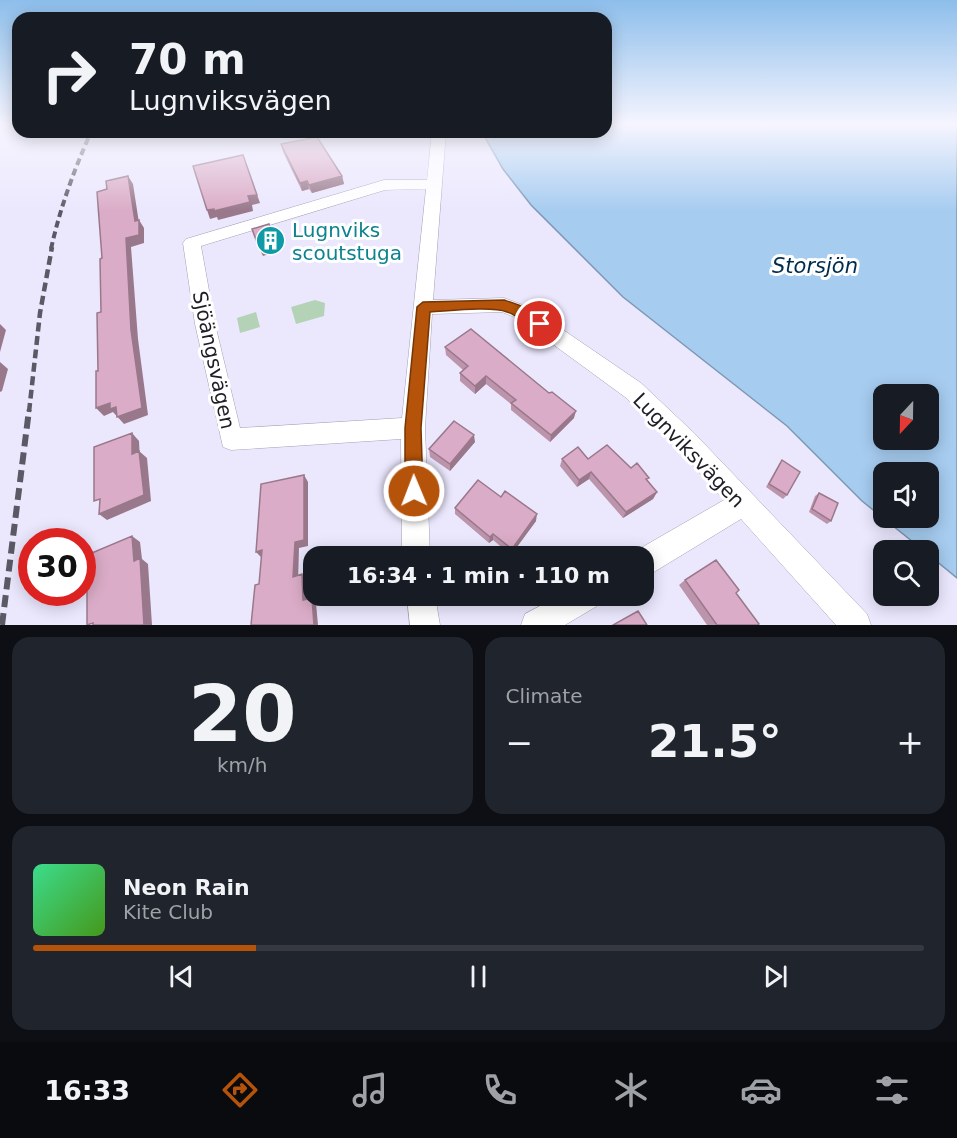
<!DOCTYPE html>
<html lang="en">
<head>
<meta charset="utf-8">
<style>
	:root { --surface:#171b24; --page:#20242c; --text:#f1f3f6; --muted:#9ea1a6; --line:#363941; --accent:#b45309 }
	body { margin:0; font-family:"DejaVu Sans",sans-serif; background:var(--page); color:var(--text); height:100vh; display:flex; flex-direction:column; font-size:22px; white-space:nowrap }
	* { box-sizing:border-box; margin:0 }
	p { font-size:20px; color:var(--muted) }
	.icon { flex:none; width:33px; height:33px; fill:none; stroke:currentColor; stroke-width:2; stroke-linecap:round; stroke-linejoin:round }
	.map { position:relative; height:625px; overflow:hidden }
	.sheet { display:flex; flex-direction:column; gap:12px; padding:12px; background:#0d0f14; flex:1 }
	.sheet>* { flex:none }
	.top-card { position:absolute; left:12px; top:12px; width:600px; height:126px; border-radius:18px; box-shadow:0 3px 15px #0003; background:#171b24; color:var(--text); overflow:hidden }
	.needle { width:39px; rotate:202deg }
	.fabs { position:absolute; left:873px; top:384px; display:grid; gap:12px }
	.fabs a { display:grid; place-items:center; width:66px; height:66px; border-radius:12px; background:var(--surface); box-shadow:0 3px 15px #0003; font-size:30px }
	.speed { position:absolute; left:18px; top:528px; display:flex; gap:12px; font-size:30px; font-weight:700; text-align:center }
	.speed>* { display:grid; place-content:center; width:78px; height:78px; border-radius:50%; background:var(--surface); box-shadow:0 3px 15px #0003; line-height:1 }
	.speed .limit { border:9px solid #d22; background:#fff; color:#111 }
	.pin { position:absolute; display:grid; place-items:center; width:51px; height:51px; color:#fff; margin:-26px; border:3px solid #fff; border-radius:50%; box-shadow:0 2px 6px #0007 }
	.me { position:absolute; width:66px; margin:-33px; rotate:359deg; stroke-linejoin:round; filter:drop-shadow(0 0 4px #0008) }
	.turn { display:flex; align-items:center; gap:21px; height:126px; padding:0 18px; font-size:27px }
	.turn .icon { width:78px; height:78px; stroke-width:2.5 }
	.turn b { display:block; font-size:42px; line-height:51px }
	.big { font-size:45px; font-weight:700; line-height:1.1 }
	.sheet .widget { flex:1; display:flex; flex-direction:column; justify-content:center; gap:9px; min-width:0; padding:0 21px; border-radius:18px; background:var(--page) }
	.sheet .dial { align-items:center; gap:0 }
	.dial b { font-size:78px; line-height:1 }
	.song { display:flex; align-items:center; gap:18px }
	.cover { width:72px; height:72px; border-radius:9px; background:linear-gradient(135deg,hsl(150 70% 55%),hsl(100 70% 35%)) }
	.played { height:6px; border-radius:3px; background:linear-gradient(90deg,var(--accent) 25%,var(--line) 25%) }
	.keys { display:flex; justify-content:space-around; direction:ltr }
	.heat { display:flex; justify-content:space-between; align-items:center; font-size:33px; direction:ltr }
	.sheet .tiles { flex:1; display:grid; gap:12px; grid-template-columns:1fr 1fr }
	.widget:last-child { grid-column:span 2 }
	.trip { position:absolute; left:303px; top:546px; width:351px; height:60px; border-radius:18px; background:var(--surface); box-shadow:0 3px 15px #0003; font-weight:700; line-height:60px; text-align:center }
	.menu { display:flex; height:96px; justify-content:space-around; align-items:center; background:#090b0e; color:var(--muted) }
	.menu .icon { width:42px; height:42px }
	.menu .current { color:var(--accent) }
	.menu b { font-size:27px; color:var(--text) }
	.map>svg:first-child { display:block }
	.green { fill:#b4d2b6 }
	.water { fill:#a6ccf0; stroke:#7e98b3; stroke-width:1.5; fill-rule:evenodd }
	.lines { fill:none; stroke-linecap:round; stroke-linejoin:round }
	.street-casing { stroke:#a3a0b5; stroke-width:1 }
	.street { fill:#fff; fill-rule:evenodd }
	.rail-far2 { stroke:#5a5965; stroke-width:4; stroke-dasharray:7 4; stroke-linecap:butt }
	.rail-far1 { stroke:#5a5965; stroke-width:4.5; stroke-dasharray:9 4.5; stroke-linecap:butt }
	.rail { stroke:#5a5965; stroke-width:6; stroke-dasharray:12 6; stroke-linecap:butt }
	.wall { fill:#bc94ab }
	.shaded-wall { fill:#99788b }
	.building { fill:#dbacc7; stroke:#99788b; stroke-width:1.5 }
	.route { fill:#b45309; stroke:#753606; stroke-width:1.5 }
	.labels { text-anchor:middle; stroke-width:6; stroke-linejoin:round; paint-order:stroke }
	.culture-label { font-size:20px; fill:#0d838f; stroke:#fff; text-anchor:start }
	.street-label { font-size:20px; fill:#1f1e26; stroke:#fff }
	.water-label { font-size:21px; font-style:italic; fill:#002d4e; stroke:#fff }
</style>
</head>
<body>
<div class="map">
<svg width="957" height="625" viewBox="0 0 957 625">
	<rect width="100%" height="100%" fill="#ebe8fe"/>
	<path class="green" d="M315,300l10,3 -1,13 -28,8 -5,-17z
		M256,312l4,15 -20,6 -3,-15z"/>
	<path class="water" d="M606,124h351v454l-28,-23 -1,-5h-5l-61,-49 -75,-75 -164,-129 -92,-92 -28,-36 -21,-37h124zM884,394h44v46h-44zM884,472h44v46h-44z"/>
	<g class="lines">
		<defs>
			<path id="street" d="M432,132h14l-13,168 71,-2 27,10 110,75 53,50 173,181 4,11h-35l-95,-106 -87,53 -10,4v-20h-12l2,-4 90,-52 -46,-51 -53,-52 -108,-79 -15,-6 -70,2 -7,114 5,128h-28l-1,-117 -170,11 -8,-3 -28,-123 -12,-81 3,-4 198,-59h43zM426,189l-24,229 -162,10 -25,-104 -14,-78 184,-56z
				M407,596h28l5,29h-30z
				M559,596h42l-4,10 -32,19h-44l4,-11z"/>
		</defs>
		<use href="#street" class="street-casing"/>
		<use href="#street" class="street"/>
		<path class="rail-far2" d="M51,249c9,-41 23,-79 40,-117"/>
		<path class="rail-far1" d="M29,412l11,-99 12,-66"/>
		<path class="rail" d="M2,625l27,-215"/>
	</g>
	<path class="wall" d="M281,144l61,32 2,8 -32,9 -3,-4 -7,2 -19,-39z
		M445,347l129,71 -24,24 -39,-32v-6l-25,-20 -11,10 -15,-13v-8l3,-3 -17,-15z
		M475,442l-25,29 -20,-14 -1,-8z
		M562,459h26l43,9 17,13 9,11 -4,7 -30,19 -34,-39 -12,8 -17,-21z
		M782,460l5,35 -4,4 -17,-12 13,-23z
		M819,493l12,28 -4,3 -18,-12 6,-16z
		M501,497l35,24 -25,34 -18,-15 -4,3 -34,-29v-6z
		M685,580l51,13 22,32h-51l-28,-40z"/>
	<path class="shaded-wall" d="M243,155l17,48 -8,2 1,6 -35,9 -1,-3 -7,2 -3,-9z
		M128,176l5,8 6,39v-3l5,8v15l-13,4 7,92 10,76 -24,9 -11,-12 -9,4 -8,-8 35,-78 -5,-92z
		M342,176l2,8 -32,9 -3,-8z
		M307,181l2,8 -7,2 -2,-8z
		M269,224l9,27 -15,5 -4,-8z
		M0,324l6,6 -6,22z
		M0,362l8,7 -6,22 -2,1z
		M486,376v8l-11,10v-8z
		M576,411l-2,7 -24,24 1,-7z
		M132,433l7,8 1,20 -8,-7z
		M474,435l1,7 -25,29v-7z
		M139,451l8,7 4,43 -44,19 -8,-6z
		M591,472l-2,7 -12,8 2,-7z
		M304,475l4,7v64l-9,2 -1,34 -5,-5 2,-35z
		M657,492l-4,7 -30,19 3,-6z
		M537,514l-1,7 -25,34 1,-6z
		M493,534v6l-4,3 1,-6z
		M132,536l8,6 2,17 6,5 4,61h-8l-10,-64z
		M262,550l-1,7 -5,-5z
		M302,574l4,5 2,26 -5,-5z
		M312,598l4,5 2,22h-4z"/>
	<path class="building" d="M317,137l25,39 -33,9 -2,-4 -7,2 -19,-39z
		M243,155l14,40 -9,1 2,6 -36,9v-2l-7,1 -14,-44z
		M128,176l7,45 4,-1v15l-13,3 5,92 11,78 -25,9 -1,-10 -6,2v-6l-14,5v-37h2l-1,-58 4,-1 -1,-53 2,-1 -5,-66 10,-3 -1,-8z
		M269,224l6,19 -16,5 -7,-19z
		M471,329l78,64 3,-1 24,19 -25,24 -40,-32 5,-3 -30,-24 -11,10 -15,-13 8,-7 -23,-19z
		M454,421l20,14 -24,29 -21,-15z
		M132,433v21l7,-3 5,44 -45,19 1,-15 -6,2v-54z
		M607,445l24,23 6,-5 12,15 -3,1 11,13 -31,20 -35,-40 -12,8 -17,-21 16,-12 10,12z
		M782,460l18,12 -13,23 -18,-11z
		M304,475v65l-9,2 -2,35 9,-3 1,26 9,-2 2,27h-63l4,-40 4,-1 3,-34 -6,2 5,-68z
		M478,480l23,17 4,-6 32,23 -25,35 -19,-15 -3,3 -35,-29z
		M819,493l19,10 -7,18 -19,-12z
		M132,536l2,25 6,-3 4,67h-51v-2l-6,2v-70z
		M716,560l23,30 -3,3 23,31 -1,1h-41l-32,-45z
		M638,611l9,14h-34z"/>
	<linearGradient id="sky" x2="0" y2="1"><stop stop-color="#8dbeeb"/><stop offset="0.59" stop-color="#f6f5ff"/><stop offset="1" stop-color="#f6f5ff" stop-opacity="0"/></linearGradient>
	<rect width="957" height="211" fill="url(#sky)"/>
	<path class="route" d="M504,300c15,5 35,11 43,24l-2,4c-12,4 -26,-13 -38,-16 -16,-6 -58,-1 -77,0l-9,116 2,63 -3,7 -6,2 -7,-2 -2,-7v-63l12,-121 6,-5z"/>
	<defs>
		<symbol id="building-disc" viewBox="-11 -11 22 22"><circle r="9.5" fill="#0f9aa8" stroke="#fff"/><path d="M-4-6H4V6H1V3H-1V6H-4ZM-2.5-4.3h1.7v1.8h-1.7ZM.8-4.3h1.7v1.8H.8ZM-2.5-1h1.7V.8h-1.7ZM.8-1h1.7V.8H.8Z" fill="#fff"/></symbol>
	</defs>
	<g fill-rule="evenodd">
		<use href="#building-disc" x="254" y="224" width="33" height="33"/>
	</g>
	<g class="labels">
		<g class="culture-label">
			<text x="292" y="237">Lugnviks<tspan x="292" dy="23">scoutstuga</tspan></text>
		</g>
		<g class="street-label">
			<text transform="translate(214 360) rotate(78)" y="7">Sjöängsvägen</text>
			<text transform="translate(689 450) rotate(46)" y="7">Lugnviksvägen</text>
		</g>
		<g class="water-label">
			<text x="815" y="273">Storsjön</text>
		</g>
	</g>
</svg>
<div class="fabs">
<a><svg class="needle" viewBox="-14 -14 28 28"><path d="M0-13l5 13h-10z" fill="#e53935"/><path d="M0 13l5-13h-10z" fill="#9ea1a6"/></svg></a>
<a><svg class="icon" aria-label="sound" viewBox="0 0 24 24"><path d="M4 9h4l5-4v14l-5-4H4zM17 9q2 3 0 6"/></svg></a>
<a><svg class="icon" aria-label="search" viewBox="0 0 24 24"><circle cx="10" cy="10" r="6"/><path d="M15 15l6 6"/></svg></a>
</div>
<div class="speed"><div class="limit">30</div></div>
<div class="pin" style="left:540px;top:324px;background:#d93025"><svg class="icon" aria-label="arrive" viewBox="0 0 24 24"><path d="M6 21V4h12l-3 4 3 4H6"/></svg></div>
<svg class="me" style="left:414px;top:491px" viewBox="-20 -20 40 40"><circle r="17" fill="#b45309" stroke="#fff" stroke-width="3"/><path d="M0-11L8 9 0 5-8 9z" fill="#fff"/></svg>
<div class="trip">16:34 · 1 min · 110 m</div>
<div class="top-card">
<div class="turn"><svg class="icon" aria-label="right" viewBox="0 0 24 24"><path d="M7 20v-9h11M14 6l5 5-5 5"/></svg><div><b>70 m</b>Lugnviksvägen</div></div>
</div>
</div>
<section class="sheet">
<div class="tiles">
<div class="widget dial"><b>20</b><p>km/h</p></div>
<div class="widget"><p>Climate</p>
<div class="heat"><a>−</a><b class="big">21.5°</b><a>+</a></div>
</div>
<div class="widget">
<div class="song"><i class="cover"></i><div><b>Neon Rain</b><p>Kite Club</p></div></div>
<div class="played"></div>
<div class="keys"><svg class="icon" aria-label="previous" viewBox="0 0 24 24"><path d="M18 5L8 12l10 7zM5 5v14"/></svg><svg class="icon" aria-label="pause" viewBox="0 0 24 24"><path d="M8 5v14M16 5v14"/></svg><svg class="icon" aria-label="next" viewBox="0 0 24 24"><path d="M6 5l10 7-10 7zM19 5v14"/></svg></div>
</div>
</div>
</section>
<nav class="menu">
<b>16:33</b>
<svg class="icon current" aria-label="directions" viewBox="0 0 24 24"><path d="M12 3l9 9-9 9-9-9zM9 14v-3h6M13 9l2 2-2 2"/></svg>
<svg class="icon" aria-label="music" viewBox="0 0 24 24"><path d="M9 18V5l10-2v13"/><circle cx="6" cy="18" r="3"/><circle cx="16" cy="16" r="3"/></svg>
<svg class="icon" aria-label="phone" viewBox="0 0 24 24"><path d="M5 4h4l2 5-3 2q2 4 5 5l2-3 5 2v4C11 20 4 13 5 4z"/></svg>
<svg class="icon" aria-label="climate" viewBox="0 0 24 24"><path d="M12 3v18M4 7l16 10M4 17L20 7"/></svg>
<svg class="icon" aria-label="car" viewBox="0 0 24 24"><path d="M5 17H2v-5l4-1 3-4h7l3 4 3 1v5h-3M9 17h6M6 11h13"/><circle cx="7" cy="17" r="2"/><circle cx="17" cy="17" r="2"/></svg>
<svg class="icon" aria-label="filters" viewBox="0 0 24 24"><path d="M4 7h16M4 17h16"/><circle cx="9" cy="7" r="2"/><circle cx="15" cy="17" r="2"/></svg>
</nav>
</body>
</html>
